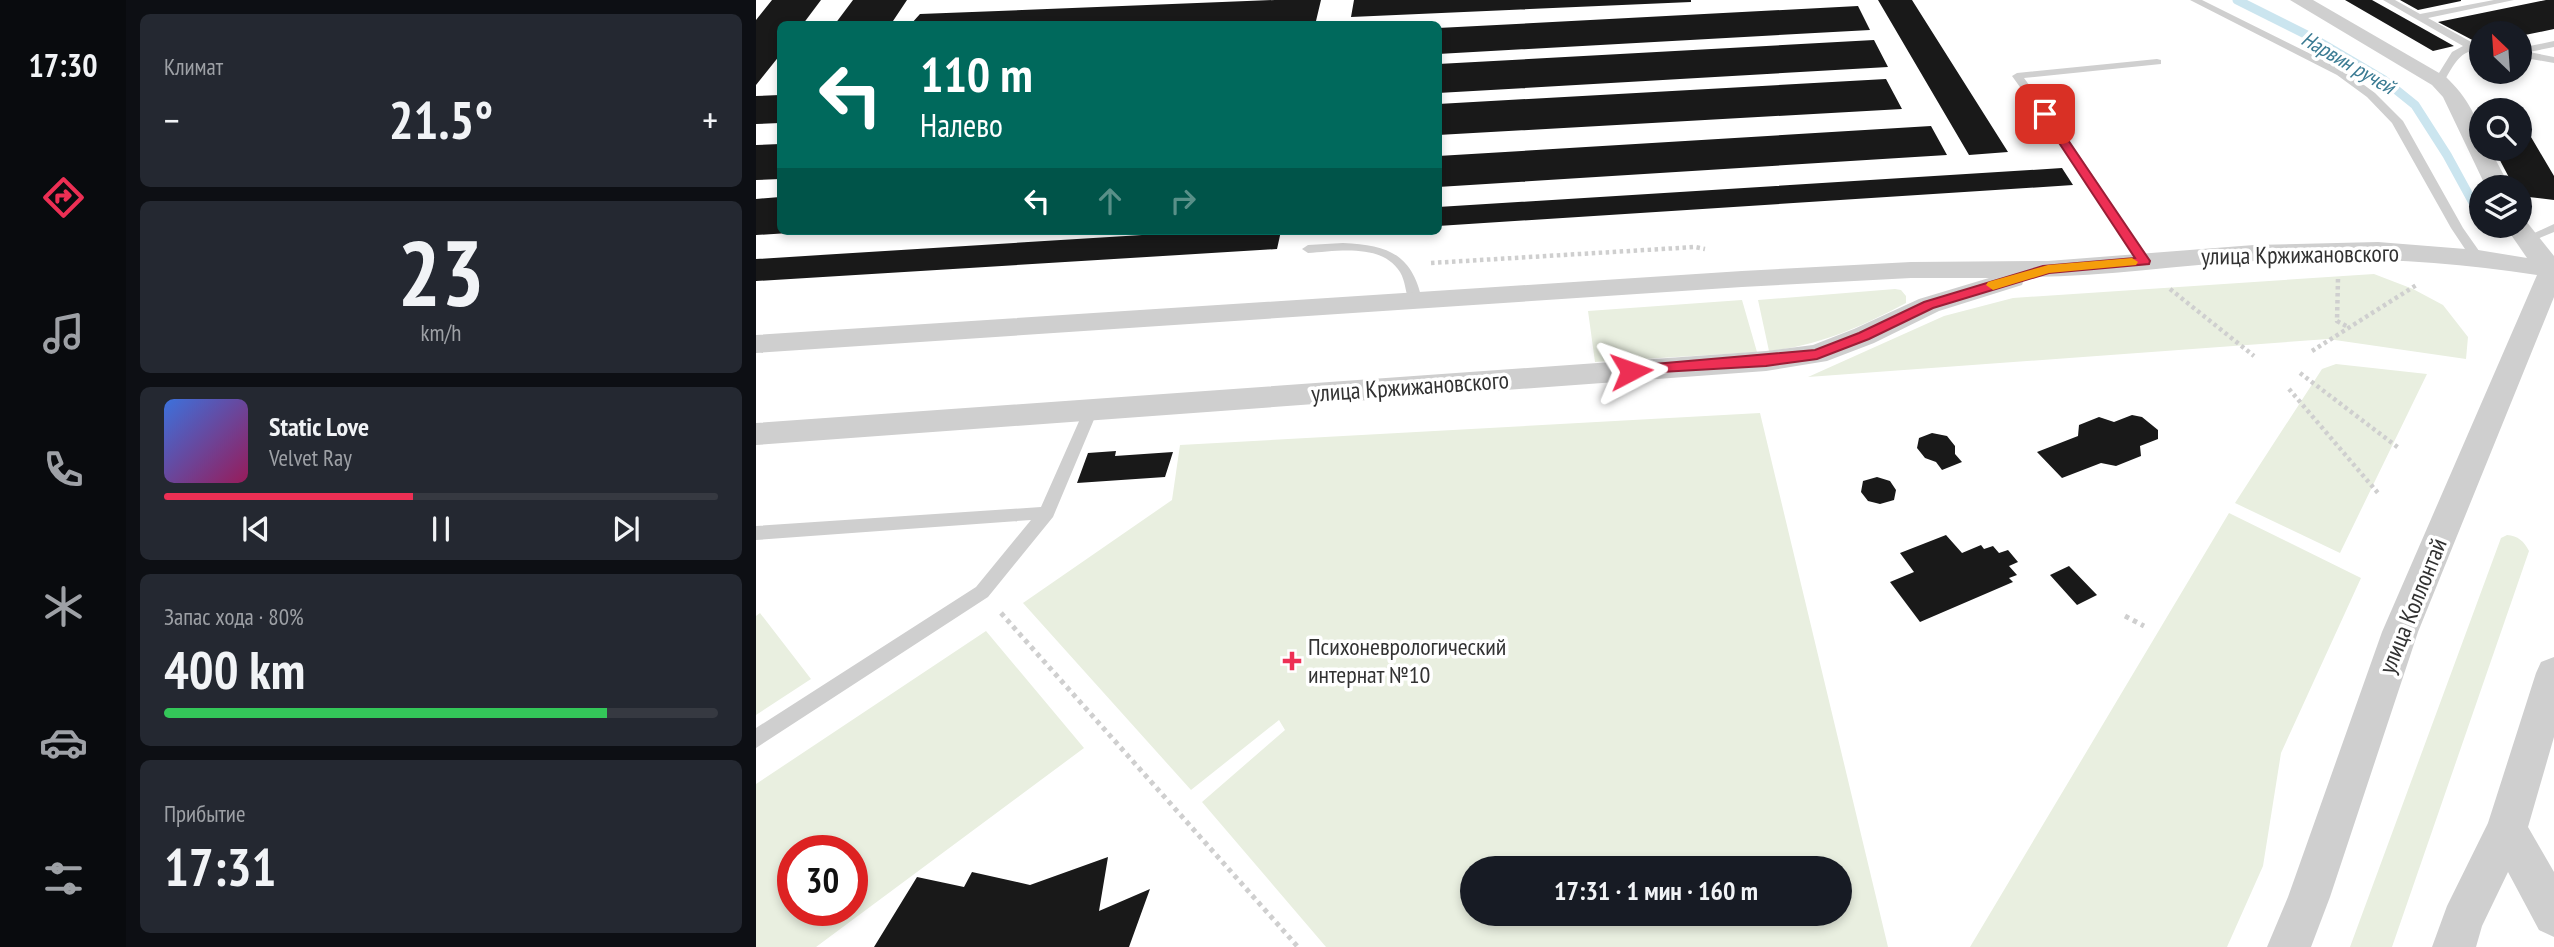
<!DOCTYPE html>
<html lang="ru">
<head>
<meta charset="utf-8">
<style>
	:root { --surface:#171b24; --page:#242831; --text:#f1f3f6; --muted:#9ea1a6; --line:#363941; --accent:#ed2f54 }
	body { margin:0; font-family:"PT Sans Narrow",sans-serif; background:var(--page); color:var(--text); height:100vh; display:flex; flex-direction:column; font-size:26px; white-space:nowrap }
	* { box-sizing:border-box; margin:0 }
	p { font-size:23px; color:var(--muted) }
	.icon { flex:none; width:38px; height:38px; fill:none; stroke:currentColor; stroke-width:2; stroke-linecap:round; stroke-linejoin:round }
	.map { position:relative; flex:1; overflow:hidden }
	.side { display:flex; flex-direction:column; gap:14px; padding:14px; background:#0d0f14; width:630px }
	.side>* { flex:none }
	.top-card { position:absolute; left:21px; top:21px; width:665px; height:214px; border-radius:10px; box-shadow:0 4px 10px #0003; background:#00695c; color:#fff; overflow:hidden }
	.needle { width:46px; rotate:335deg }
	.controls { position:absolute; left:1713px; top:21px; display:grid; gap:14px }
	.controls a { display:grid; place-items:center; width:63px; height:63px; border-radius:50%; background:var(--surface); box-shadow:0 4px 10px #0003; font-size:35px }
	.speed { position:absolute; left:21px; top:835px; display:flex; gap:14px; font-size:35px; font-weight:700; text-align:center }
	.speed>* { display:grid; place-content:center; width:91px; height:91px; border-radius:50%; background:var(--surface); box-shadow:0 4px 10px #0003; line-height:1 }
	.speed .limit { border:10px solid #d22; background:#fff; color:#111 }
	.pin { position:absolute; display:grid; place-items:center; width:60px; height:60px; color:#fff; margin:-30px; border-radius:14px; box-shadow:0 4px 10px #0006 }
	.me { position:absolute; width:77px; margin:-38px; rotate:86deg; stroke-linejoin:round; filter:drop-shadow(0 0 5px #0008) }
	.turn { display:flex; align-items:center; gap:24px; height:147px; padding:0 28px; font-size:32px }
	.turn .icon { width:91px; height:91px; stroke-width:2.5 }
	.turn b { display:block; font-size:49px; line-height:60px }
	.lanes { display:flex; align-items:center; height:66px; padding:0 28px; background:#0003; justify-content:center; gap:35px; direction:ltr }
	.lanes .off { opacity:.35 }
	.big { font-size:52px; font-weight:700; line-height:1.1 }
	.side .widget { flex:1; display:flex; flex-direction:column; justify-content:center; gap:10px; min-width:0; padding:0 24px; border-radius:10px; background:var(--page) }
	.side .dial { align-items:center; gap:0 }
	.dial b { font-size:91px; line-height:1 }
	.song { display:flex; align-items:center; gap:21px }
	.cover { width:84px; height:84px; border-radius:10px; background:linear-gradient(135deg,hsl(220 70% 55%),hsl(330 70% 35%)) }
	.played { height:7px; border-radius:4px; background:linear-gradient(90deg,var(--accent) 45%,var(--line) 45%) }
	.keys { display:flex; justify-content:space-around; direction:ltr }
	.heat { display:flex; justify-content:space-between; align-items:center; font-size:38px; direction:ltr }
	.charge { height:10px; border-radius:5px; background:linear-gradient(90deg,#34c759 80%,var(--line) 0) }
	.trip { position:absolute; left:704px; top:856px; width:392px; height:70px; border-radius:35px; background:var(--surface); box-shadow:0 4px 10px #0003; font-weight:700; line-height:70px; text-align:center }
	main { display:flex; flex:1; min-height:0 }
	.menu { display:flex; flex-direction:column; width:126px; justify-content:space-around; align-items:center; background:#090b0e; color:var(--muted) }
	.menu .icon { width:49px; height:49px }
	.menu .on { color:var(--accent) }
	.menu b { font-size:32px; color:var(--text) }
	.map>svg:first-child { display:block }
	.green { fill:#e9efe0; fill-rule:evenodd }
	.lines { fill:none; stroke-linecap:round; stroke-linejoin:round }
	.stream { stroke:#cbe5ef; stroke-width:9 }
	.building { fill:#191919 }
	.path-far1 { stroke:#cfcfcf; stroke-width:4.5; stroke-dasharray:3.5 3.5; stroke-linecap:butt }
	.path { stroke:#cfcfcf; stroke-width:5; stroke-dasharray:4.5 4.5; stroke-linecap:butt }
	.lane { fill:#cfcfcf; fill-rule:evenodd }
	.street { fill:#cfcfcf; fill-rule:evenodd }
	.route { fill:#ed2f54; stroke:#9a1f37; stroke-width:2 }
	.slow { fill:#f59e0b }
	.poi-dot { fill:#ed2f54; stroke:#fff; stroke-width:2.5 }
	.labels { text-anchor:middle; stroke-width:7; stroke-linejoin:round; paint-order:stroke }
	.far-water-label { font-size:21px; font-style:italic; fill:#397a92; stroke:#fff }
	.street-label { font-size:24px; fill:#323232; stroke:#fff }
	.poi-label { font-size:24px; fill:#323232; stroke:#fff; text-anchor:start }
</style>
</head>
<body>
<main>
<nav class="menu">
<b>17:30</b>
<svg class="icon on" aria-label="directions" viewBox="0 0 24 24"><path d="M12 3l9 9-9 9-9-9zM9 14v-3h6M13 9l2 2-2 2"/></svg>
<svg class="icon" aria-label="music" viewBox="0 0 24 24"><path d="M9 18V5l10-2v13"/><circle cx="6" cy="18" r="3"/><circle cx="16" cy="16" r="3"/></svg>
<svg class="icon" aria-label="phone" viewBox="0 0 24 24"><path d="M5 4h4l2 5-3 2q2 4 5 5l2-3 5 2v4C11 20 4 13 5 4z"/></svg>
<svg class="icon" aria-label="climate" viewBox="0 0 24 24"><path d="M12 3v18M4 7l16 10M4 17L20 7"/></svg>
<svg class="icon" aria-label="car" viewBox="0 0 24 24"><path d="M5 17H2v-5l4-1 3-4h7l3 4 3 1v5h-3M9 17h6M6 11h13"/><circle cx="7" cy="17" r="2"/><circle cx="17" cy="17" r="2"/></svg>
<svg class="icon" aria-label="filters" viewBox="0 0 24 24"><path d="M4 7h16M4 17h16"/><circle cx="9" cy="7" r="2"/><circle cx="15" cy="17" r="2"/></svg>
</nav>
<section class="side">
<div class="widget"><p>Климат</p>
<div class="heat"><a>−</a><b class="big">21.5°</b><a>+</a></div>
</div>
<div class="widget dial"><b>23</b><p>km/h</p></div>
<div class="widget">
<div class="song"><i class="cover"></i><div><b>Static Love</b><p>Velvet Ray</p></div></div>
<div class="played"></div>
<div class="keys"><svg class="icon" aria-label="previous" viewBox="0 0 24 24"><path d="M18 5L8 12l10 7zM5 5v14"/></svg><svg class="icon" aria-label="pause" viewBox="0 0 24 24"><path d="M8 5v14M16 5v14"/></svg><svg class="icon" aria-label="next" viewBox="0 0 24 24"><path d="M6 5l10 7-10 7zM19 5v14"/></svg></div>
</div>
<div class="widget"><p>Запас хода · 80%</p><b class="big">400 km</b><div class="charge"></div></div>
<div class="widget"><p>Прибытие</p><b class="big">17:31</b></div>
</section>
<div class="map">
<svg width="1798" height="947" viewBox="0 0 1798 947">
	<rect width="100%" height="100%" fill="#fff"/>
	<path class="green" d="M1618,274l39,15 30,16 25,32 -2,22 -138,-20 -520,38 136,-61 69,-18z
		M1139,289l6,1 5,6v7c-43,23 -88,43 -137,48l-11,-51z
		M986,300l15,52 -162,10 -7,-51z
		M1580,364l91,10 -87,179 -105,-50 87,-134z
		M1004,413l128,534h-562l-124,-145 83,-72 -6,-10 -88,70 -168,-187 149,-103 8,-55zM1083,868v46h-367v-46z
		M1473,513l132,65 -80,175 -18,113 -36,81h-257z
		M1751,535c11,1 17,6 22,16l-137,396h-42l151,-409z
		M4,613l51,66 -55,36v-99z
		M230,631l98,117 -268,199h-60v-163zM37,850h59v60h-59z"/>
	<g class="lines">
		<path class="stream" d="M1481,0l74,37 73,43 31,25 32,50 35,64"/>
	</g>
	<path class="building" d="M16,0h49l-18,24h-23v31l-24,30v-65z
		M97,0h54l-16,24h-56z
		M519,0h46l-5,21 -82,3h-323l9,-10z
		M598,0h337v2l-340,15z
		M1122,0h34l96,152 -39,3z
		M1589,0h27l82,46 -21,5z
		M1644,0h61v1l-43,9z
		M1790,0h8v29l-34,7v-3h-38l-2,11 -42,-22z
		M1102,6l12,24 -432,24v-26z
		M1118,40l14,27 -450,26v-29z
		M1130,79l16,30 -464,26v-31z
		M24,95v28l-24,1v-28z
		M1175,126l16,29 -509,32v-31z
		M1764,136l11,1 23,39v24l-34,-4v-9h-6l-20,-38h26z
		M24,144v35l-24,1v-35z
		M1306,168l11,17 -635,41v-19z
		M24,197v34l9,2 -33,2v-36z
		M451,231h74l-4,18 -521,32v-22z
		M1376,415l10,2 16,13v9l-18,7 1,10 -25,10 -15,-3 -39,15 -25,-26 41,-16 1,-11 20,-8 15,5z
		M1176,433l15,3 8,10v8l7,8 -20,8 -6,-8 -11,-4 -8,-10 2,-10z
		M360,451l-1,5 58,-4 -8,25 -88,6 11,-30z
		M1121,477l13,4 6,9 -2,10 -14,4 -12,-3 -7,-9 2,-11z
		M1190,535l16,18 19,-8 3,4 9,-3 6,7 9,-3 10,12 -9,4 8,9 -8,3 4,4 -93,40 -30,-40 24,-10 -14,-19z
		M1313,566l28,29 -20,10 -27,-30z
		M352,857l-9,54 51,-22 -21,58h-255l43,-70 47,10 8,-15 58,13z"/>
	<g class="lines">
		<path class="path-far1" d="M675,263l264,-16 10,2
			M1582,279l-1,42 11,6
			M1414,289l84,67
			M1556,351l106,-67
			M1544,373l100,76
			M1533,389l89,104"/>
		<path class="path" d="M245,613l297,334
			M1369,616l19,10"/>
		<path class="lane" d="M1434,0h12l143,71 30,22 28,28 60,107 21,30 -1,3h-10l-22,-33 -59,-105 -25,-26 -30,-22z
			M1627,0h12l25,14 74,-14h20l-86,18 45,25 9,2v6c-22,-4 -29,16 -39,32l-4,1 -5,-3 18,-29 11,-6z
			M1798,41v6l-25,5 25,5v6l-34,-6v-9z
			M1401,59l4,1v4l-137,14 39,53 87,130 -6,4 -5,-1 -85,-130 -42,-58 5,-3z
			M1798,224v8l-29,12 -6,-4z
			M587,243c45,2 69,11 79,57l-2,3h-10c-5,-10 -4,-21 -10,-31 -18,-29 -63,-21 -92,-19l-6,-4 6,-4z
			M335,405l7,5 -45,107 -65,80 -232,151v-20l220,-141 55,-67 -275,20v-14l285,-19 43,-97z"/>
		<path class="street" d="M1534,0h23l133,77c20,19 36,44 36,72h8l20,38h-24l-43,-90 -11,-12z
			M1764,219l6,2 28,35v41l-136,335 -88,265 -19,50h-44l21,-50 94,-265 155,-357c-95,-15 -187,-19 -283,-14 -76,4 -152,16 -229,16l-3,8 -83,26 -65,32 -47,18 -61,10 -1010,74v-22l1010,-72 47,-6 41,-16 65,-30 70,-21h-78l-169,9 -986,66v-18l986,-64 169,-9 137,-1 206,-16 124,-3 100,8 49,8 -22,-32h15z
			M1798,657v80l-26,90 26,45v65l-15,-7 -31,-58 -26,54 -6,21h-44l15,-41 41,-83 48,-150 5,-11z"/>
	</g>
	<path class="route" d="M1285,112h8l101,149 -1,3 -100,9 -116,35 -64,31 -52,20 -51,7 -140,8 -3,-3 8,-5 184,-16 44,-17 65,-31 119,-36 92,-8 -95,-144z"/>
	<path class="slow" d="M1376,258l6,4 -2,3 -87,8 -56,17 -7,-5 2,-3 60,-17z"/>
	<path class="poi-dot" d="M532.5 650.5h7v7h7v7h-7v7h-7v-7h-7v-7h7z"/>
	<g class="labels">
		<g class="far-water-label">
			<text transform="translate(1592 63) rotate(30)" y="7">Нарвин ручей</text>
		</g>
		<g class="street-label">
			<text transform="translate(1544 255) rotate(-1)" y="8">улица Кржижановского</text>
			<text transform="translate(654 387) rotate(-4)" y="8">улица Кржижановского</text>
			<text transform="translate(1657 606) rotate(-68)" y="8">улица Коллонтай</text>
		</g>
		<g class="poi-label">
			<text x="552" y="655">Психоневрологический<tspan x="552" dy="28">интернат №10</tspan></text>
		</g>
	</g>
</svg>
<div class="controls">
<a><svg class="needle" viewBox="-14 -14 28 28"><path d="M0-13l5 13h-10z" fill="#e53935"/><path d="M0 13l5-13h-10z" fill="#9ea1a6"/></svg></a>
<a><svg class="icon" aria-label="search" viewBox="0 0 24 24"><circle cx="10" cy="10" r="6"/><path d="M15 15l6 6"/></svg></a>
<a><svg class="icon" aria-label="layers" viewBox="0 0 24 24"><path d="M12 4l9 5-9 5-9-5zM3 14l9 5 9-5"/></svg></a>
</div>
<div class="speed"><div class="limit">30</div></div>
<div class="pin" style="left:1289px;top:114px;background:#d93025"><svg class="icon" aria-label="arrive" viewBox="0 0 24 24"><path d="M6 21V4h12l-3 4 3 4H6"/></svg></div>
<svg class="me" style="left:875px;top:371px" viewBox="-20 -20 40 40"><path d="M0-17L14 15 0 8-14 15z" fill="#ed2f54" stroke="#fff" stroke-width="4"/></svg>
<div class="trip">17:31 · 1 мин · 160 m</div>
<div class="top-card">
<div class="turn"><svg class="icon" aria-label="left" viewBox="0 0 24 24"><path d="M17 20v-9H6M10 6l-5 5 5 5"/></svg><div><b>110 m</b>Налево</div></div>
<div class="lanes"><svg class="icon" aria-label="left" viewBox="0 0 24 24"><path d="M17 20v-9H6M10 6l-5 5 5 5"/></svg><svg class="icon off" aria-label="ahead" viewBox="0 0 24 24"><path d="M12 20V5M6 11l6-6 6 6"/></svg><svg class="icon off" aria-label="right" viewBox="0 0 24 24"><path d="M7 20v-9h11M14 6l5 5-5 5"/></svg></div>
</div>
</div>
</main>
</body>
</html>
